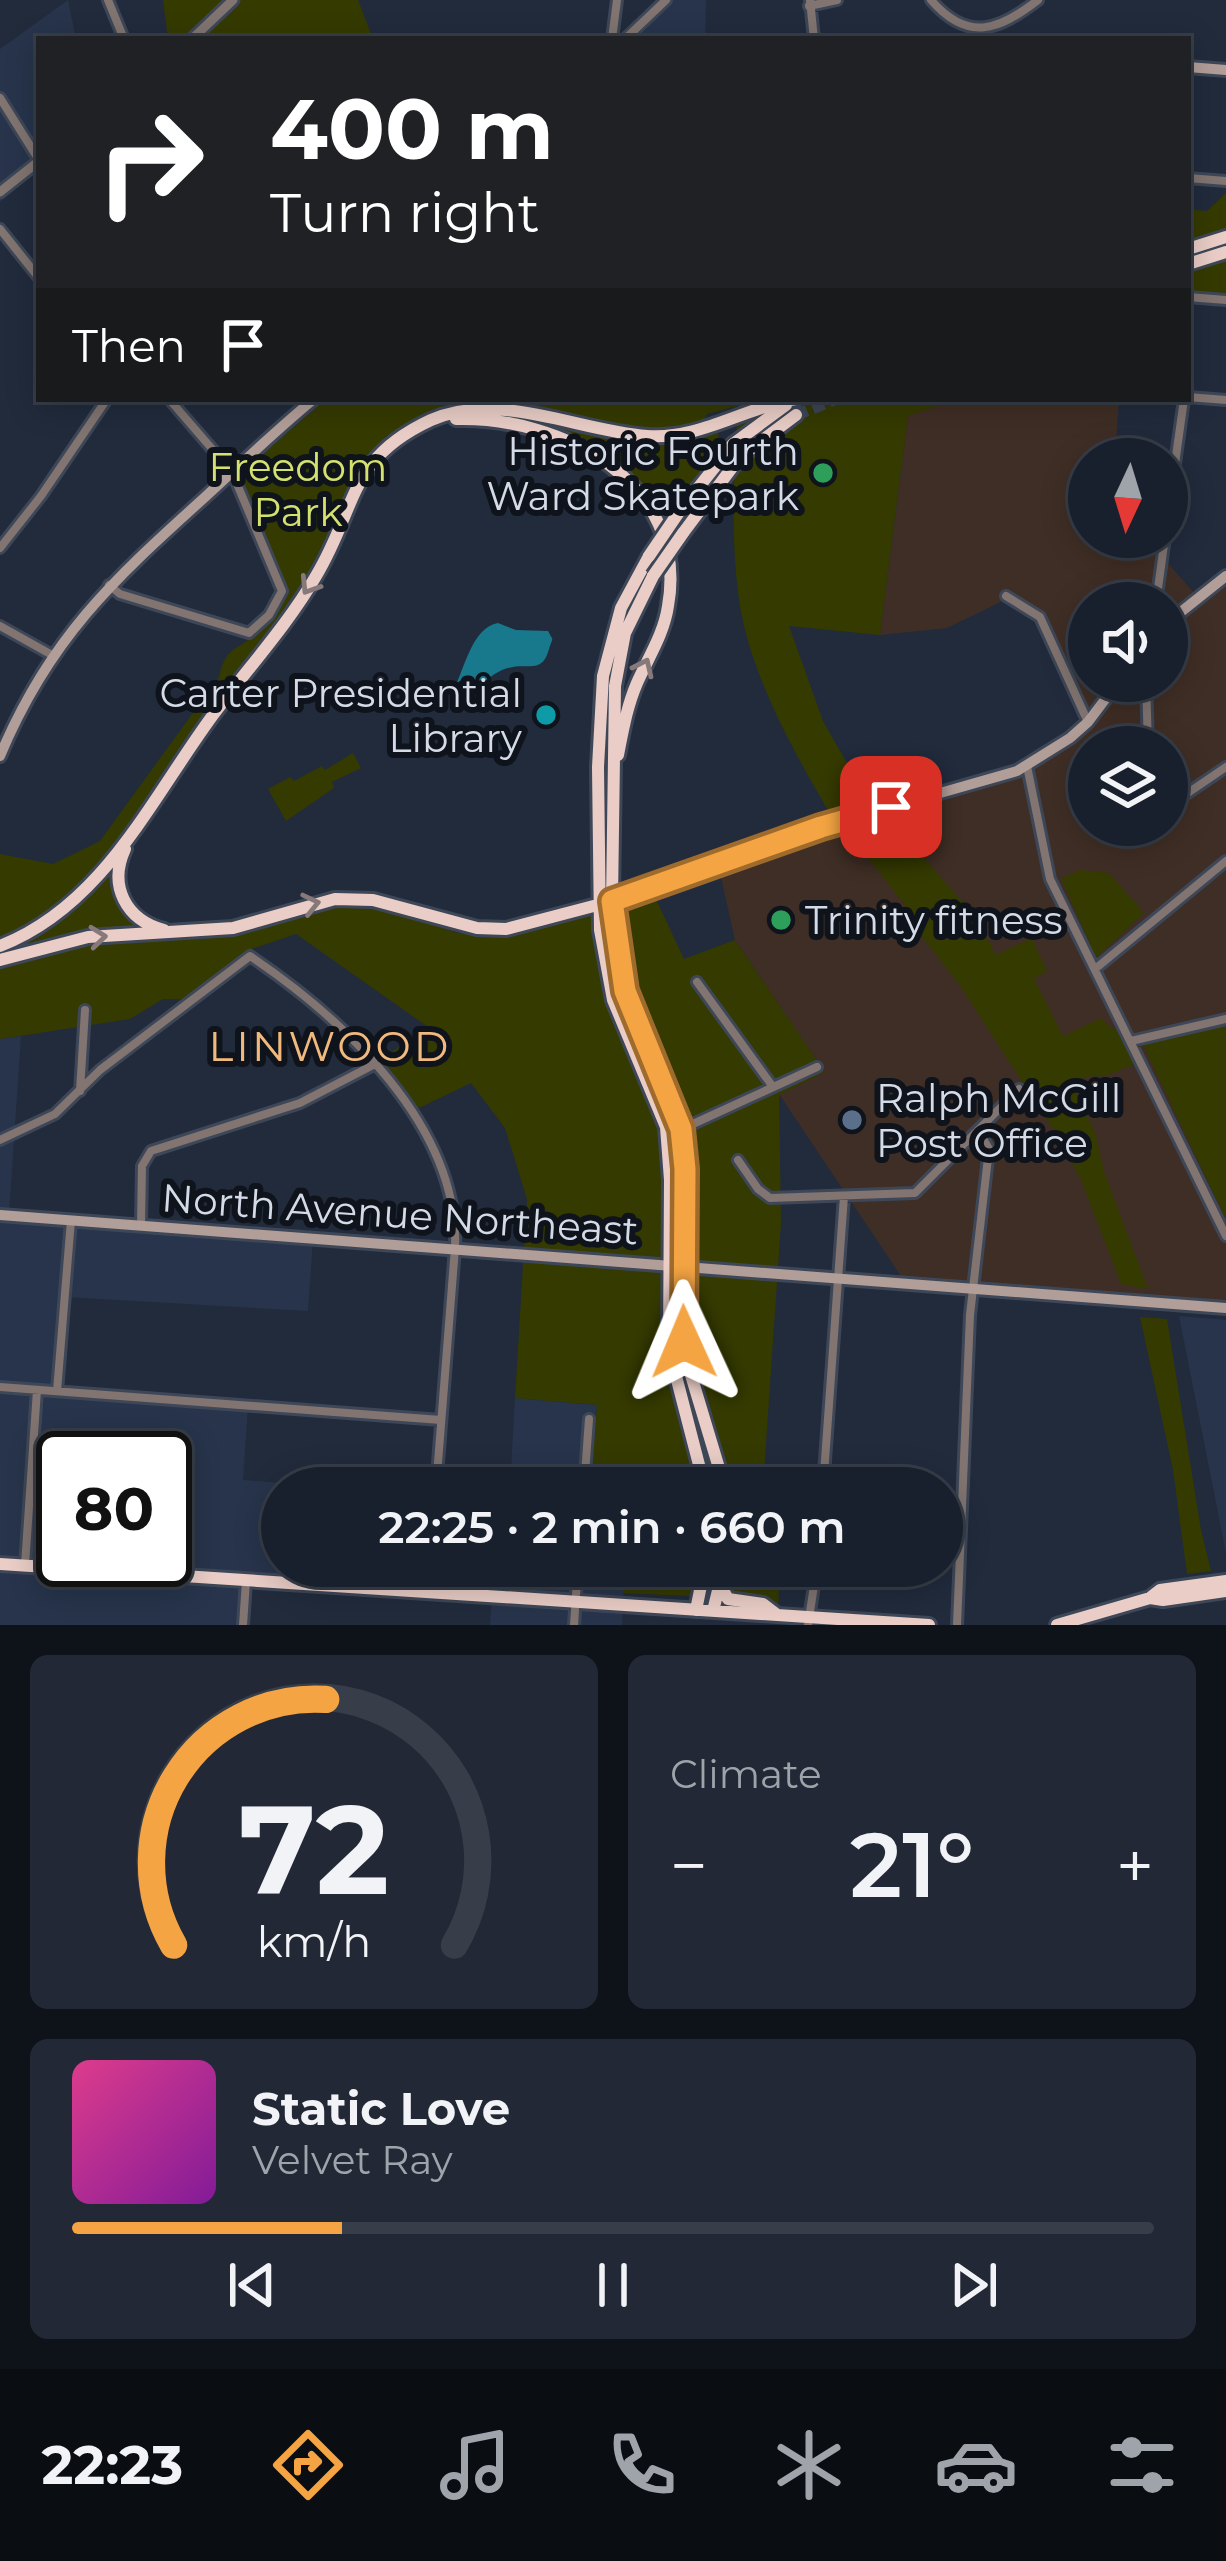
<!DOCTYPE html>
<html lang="en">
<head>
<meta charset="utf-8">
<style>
	:root { --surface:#19202d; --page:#222835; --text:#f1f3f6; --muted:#9fa3aa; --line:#373e49; --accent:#f4a443 }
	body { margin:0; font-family:Montserrat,sans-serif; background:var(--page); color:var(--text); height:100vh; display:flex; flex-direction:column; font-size:45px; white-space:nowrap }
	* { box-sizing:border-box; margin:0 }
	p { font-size:39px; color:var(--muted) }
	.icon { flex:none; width:66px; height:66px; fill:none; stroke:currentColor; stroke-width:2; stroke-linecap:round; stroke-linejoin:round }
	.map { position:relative; height:1625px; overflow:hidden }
	.details { display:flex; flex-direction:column; gap:30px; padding:30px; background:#0e1219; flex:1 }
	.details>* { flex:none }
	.guide { position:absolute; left:36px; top:36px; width:1155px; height:366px; border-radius:0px; box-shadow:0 6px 30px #0003,0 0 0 3px var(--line); background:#202124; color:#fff; overflow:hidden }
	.needle { width:78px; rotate:184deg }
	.tools { position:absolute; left:1068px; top:438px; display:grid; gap:24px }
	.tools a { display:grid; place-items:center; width:120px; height:120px; border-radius:50%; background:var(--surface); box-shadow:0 6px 30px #0003,0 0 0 3px var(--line); font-size:60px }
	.speed { position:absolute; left:36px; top:1431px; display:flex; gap:24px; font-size:60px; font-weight:700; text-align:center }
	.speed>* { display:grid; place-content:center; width:156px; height:156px; border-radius:50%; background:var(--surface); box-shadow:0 6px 30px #0003,0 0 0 3px var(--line); line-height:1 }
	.speed .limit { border:6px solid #111; border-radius:18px; background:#fff; color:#111 }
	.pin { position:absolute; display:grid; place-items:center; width:102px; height:102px; color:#fff; margin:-51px; border-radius:24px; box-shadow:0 6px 18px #0006 }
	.me { position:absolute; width:132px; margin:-66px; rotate:359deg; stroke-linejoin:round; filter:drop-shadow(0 0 9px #0008) }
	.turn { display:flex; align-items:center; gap:42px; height:252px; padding:0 36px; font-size:54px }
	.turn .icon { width:156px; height:156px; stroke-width:2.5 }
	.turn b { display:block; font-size:84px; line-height:102px }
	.then { display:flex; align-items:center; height:114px; padding:0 36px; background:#0003; gap:24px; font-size:45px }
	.big { font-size:90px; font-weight:600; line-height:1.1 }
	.details .tile { flex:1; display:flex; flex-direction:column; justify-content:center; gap:18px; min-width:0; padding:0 42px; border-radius:18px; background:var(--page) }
	.details .dial { align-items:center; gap:0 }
	.dial svg { height:312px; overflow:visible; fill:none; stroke:var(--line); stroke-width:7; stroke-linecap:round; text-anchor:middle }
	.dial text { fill:var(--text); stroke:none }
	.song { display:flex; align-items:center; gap:36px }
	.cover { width:144px; height:144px; border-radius:18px; background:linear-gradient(135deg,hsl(330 70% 55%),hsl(290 70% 35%)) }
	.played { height:12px; border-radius:6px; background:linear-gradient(90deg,var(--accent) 25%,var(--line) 25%) }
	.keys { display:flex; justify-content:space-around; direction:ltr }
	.heat { display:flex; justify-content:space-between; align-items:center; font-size:66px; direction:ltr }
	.details .tiles { flex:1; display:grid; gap:30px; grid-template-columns:1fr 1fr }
	.tile:last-child { grid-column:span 2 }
	.trip { position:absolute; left:261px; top:1467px; width:702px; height:120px; border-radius:60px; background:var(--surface); box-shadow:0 6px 30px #0003,0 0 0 3px var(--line); font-weight:600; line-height:120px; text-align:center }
	.dock { display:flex; height:192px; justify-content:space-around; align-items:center; background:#0a0d12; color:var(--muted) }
	.dock .icon { width:84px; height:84px }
	.dock .on { color:var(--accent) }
	.dock b { font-size:54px; color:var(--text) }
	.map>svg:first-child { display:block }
	.built { fill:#27344b; fill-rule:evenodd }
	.industrial { fill:#3f2e25; fill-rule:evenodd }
	.green { fill:#353a00 }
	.water { fill:#18788c }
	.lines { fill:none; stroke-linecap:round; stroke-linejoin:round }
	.trunk-tunnel { stroke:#3c4556; stroke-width:12; stroke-dasharray:12 6; stroke-linecap:butt }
	.minor-casing { stroke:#3e4757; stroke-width:14 }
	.tertiary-casing { stroke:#3e4757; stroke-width:15 }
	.secondary-casing { stroke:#3e4757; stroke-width:16 }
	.trunk-casing { stroke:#3e4757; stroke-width:18 }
	.minor { stroke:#817471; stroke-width:8 }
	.tertiary { stroke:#817471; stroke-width:9 }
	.secondary { stroke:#b29e99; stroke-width:10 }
	.trunk { stroke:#e9cdc6; stroke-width:12 }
	.trunk-bridge-casing { stroke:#3e4757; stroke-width:18; stroke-linecap:butt }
	.trunk-bridge { stroke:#e9cdc6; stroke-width:12 }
	.oneway { stroke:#877979 }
	.route-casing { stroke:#9f6b2c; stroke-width:30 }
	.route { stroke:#f4a443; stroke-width:21 }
	.leisure-dot { fill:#2e9e5b; stroke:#0f131b; stroke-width:4.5 }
	.culture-dot { fill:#0f9aa8; stroke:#0f131b; stroke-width:4.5 }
	.service-dot { fill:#5c6f8a; stroke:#0f131b; stroke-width:4.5 }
	.labels { text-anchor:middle; stroke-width:12; stroke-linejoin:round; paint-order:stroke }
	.poi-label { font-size:39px; fill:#d4dbe7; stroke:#0f131b; text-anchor:end }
	.park-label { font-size:39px; fill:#d4e16f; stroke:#0f131b }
	.street-label { font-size:39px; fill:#d4dbe7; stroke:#0f131b }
	.neighbourhood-label { font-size:42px; letter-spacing:3px; fill:#f1b97d; stroke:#0f131b }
</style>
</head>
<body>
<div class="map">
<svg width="1226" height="1625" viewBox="0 0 1226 1625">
	<rect width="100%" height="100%" fill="#212b3c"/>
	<path class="built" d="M68,0l8,39h-37v130l-39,33v-153z
		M664,0h42l-1,39h-77z
		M21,1036l-12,178 304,25 -5,72 -242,-14 -7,93 189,15 -5,75 106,8h-67v78h343l-3,59h-132l2,-28 -245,-18 -3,46h-244v-586zM63,1458h102v102h-102z
		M1179,1316l47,4v233z
		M515,1398l82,7 -7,83h-80z"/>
	<path class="industrial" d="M958,399h161l-4,60h-26v78h55l55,61 27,-17v725l-319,-21 -128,-191 45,-23 -89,-131 -17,-76 309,-99 61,-43 -47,-105 -32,-19 -62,30 -67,7 28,-220zM1089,603h78v78h-78zM1089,747h78v78h-78z"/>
	<path class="green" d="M163,0h195l15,39h-205z
		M1226,193v101l-38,-2v-83l19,2z
		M326,399h632l-50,17 -28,219 -91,-9 34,95 45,79 -39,12c-37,-63 -79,-138 -90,-212 -9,-64 -5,-129 -1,-194l-31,8 -7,12 -51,7 -169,-26 -39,3 -51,28 -27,25 -35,82 -30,52 -162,223 -22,66 45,52 77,-4 108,-32 40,6 74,25 37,2 43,-6 110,-47 36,77 51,-19 90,132 -46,23 2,128 -18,265h-173l7,-83 -82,-7 12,-199 -22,-71 -34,-45 -54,26 -37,-49 48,-33 -132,-93 -50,17 -62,48h-21l-33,20 -130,20v-185l53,10 47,-23 119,-164c7,-32 19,-26 39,-45 11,-10 19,-31 28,-44l-47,-113z
		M493,412l149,27 76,-10 1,17 -41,56 -25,4 -19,-25 -27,-24 -143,-43z
		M353,753l8,15 -29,14 2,6 -48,33 -18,-32 22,-12 4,4 28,-15 3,4z
		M892,820c36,48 78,80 104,135l36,-17 15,33 -13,8 29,57 38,-18 12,11 7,-1 18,35 -31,12 -23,2 -9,12 21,46 8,36 44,118 -27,-5 -40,-104 -23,-43 -100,-154 -42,-54 -8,-20 -60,-76z
		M1080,870l29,3 35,40 -48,45 -35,-80z
		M1226,1014v205l-84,-176z
		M1140,1317l27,2 34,211 10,41 -24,3 -14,-104z
		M625,1566h155l-2,44 -46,-12 -109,-5z"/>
	<path class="water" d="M498,623l18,7 32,1c6,11 5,5 1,18 -7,26 -21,13 -41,19 -19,5 -32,25 -53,29l-1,-8c11,-22 18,-61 44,-66z"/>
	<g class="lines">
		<path class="trunk-tunnel" d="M796,415l39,-16"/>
		<defs>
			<path id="minor" d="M108,0l16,39
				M810,0l4,39
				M931,0c37,43 68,30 107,0
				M809,6l28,-6
				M612,39l5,-39
				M625,39l41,-39
				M0,98l39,62
				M1188,178l38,3
				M0,229l39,49
				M1188,297l38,3
				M1188,397l38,3
				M1167,521l17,-122
				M0,548l41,-52 66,-97
				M109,585l11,9 129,39 20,-18 13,-24 -50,-119 -63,-73
				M1006,596l34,21 48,105
				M1156,603l9,-66
				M0,626l52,29
				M1146,681l2,66
				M1027,766l23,113 176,357
				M1167,786l9,15 50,-34
				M1095,969l131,-108
				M697,982l76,105
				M1131,1041l95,-22
				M80,1091l5,-81
				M682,1129l135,-62
				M0,1140l55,-26 45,-44 150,-114c92,62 210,170 205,292l-19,240
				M738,1160l20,29 12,9 145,-5 104,-104
				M141,1225l1,-59 9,-15 149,-48 77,-40
				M0,1387l441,33
				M57,1391l14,-171
				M584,1488l5,-69
				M823,1488l21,-292
				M25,1565l12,-175
				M428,1593l2,-27
				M243,1625l3,-44
				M574,1625l4,-59
				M808,1625l9,-59
				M957,1625l13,-310 19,-166 -11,-19"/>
			<path id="tertiary" d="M192,39l41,-39
				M0,192l39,-31"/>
			<path id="secondary" d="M1188,67l38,3
				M1167,623l59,-47
				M0,756c49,-117 112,-175 204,-258 36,-33 72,-68 110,-99
				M612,901l209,-74 196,-56 53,-33 18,-16 31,-41
				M0,1215l1226,93"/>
			<path id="trunk" d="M1188,249l38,-12
				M1188,264l38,-12
				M456,419c105,-3 234,64 212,187 -4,28 -20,52 -31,77 -10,23 -14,47 -19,72
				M679,512l54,-68 53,-39
				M683,533l57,-76 56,-42
				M649,556l-28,52 -18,68 -5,91 2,163 13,70 53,127 4,53 -1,169 36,139
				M653,576l-28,57 -10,53 -3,215 13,90 56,138 4,226 40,133
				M125,849c-17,37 1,71 39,81
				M0,946c103,-40 151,-147 213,-231 34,-46 74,-89 103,-139 42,-70 31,-117 115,-156 67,-30 147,11 216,16 53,4 98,-29 149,-37
				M0,960l88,-23 145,-9 102,-29 38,1 104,28 29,1 99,-26
				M0,1564l929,61
				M719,1583l9,16 35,5 13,10
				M1151,1597l9,-7 66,-9
				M696,1610l9,-44
				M713,1611l11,-45
				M1057,1625l93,-27 13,2 63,-9"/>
		</defs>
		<use href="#minor" class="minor-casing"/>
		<use href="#tertiary" class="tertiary-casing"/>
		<use href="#secondary" class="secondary-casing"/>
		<use href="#trunk" class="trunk-casing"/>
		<use href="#minor" class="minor"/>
		<use href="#tertiary" class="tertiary"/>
		<use href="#secondary" class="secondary"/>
		<use href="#trunk" class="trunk"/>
		<defs>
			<path id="trunk-bridge" d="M649,556l30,-44
				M653,576l30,-43"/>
		</defs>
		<use href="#trunk-bridge" class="trunk-bridge-casing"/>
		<use href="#trunk-bridge" class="trunk-bridge"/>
	</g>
	<defs><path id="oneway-chevron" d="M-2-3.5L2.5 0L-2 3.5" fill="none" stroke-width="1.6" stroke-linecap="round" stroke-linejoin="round" transform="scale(3)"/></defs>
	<g class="oneway">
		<use href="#oneway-chevron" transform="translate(309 586) rotate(122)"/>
		<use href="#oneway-chevron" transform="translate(644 667) rotate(-65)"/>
		<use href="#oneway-chevron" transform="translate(311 904) rotate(-13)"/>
		<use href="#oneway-chevron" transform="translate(98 937) rotate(-6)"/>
	</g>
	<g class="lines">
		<defs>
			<path id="route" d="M684,1342l1,-173 -4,-40 -56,-138 -13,-90 209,-74 70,-20"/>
		</defs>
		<use href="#route" class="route-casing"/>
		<use href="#route" class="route"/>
	</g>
	<g class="leisure-dot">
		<circle cx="823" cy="473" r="12"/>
		<circle cx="781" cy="920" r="12"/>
	</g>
	<circle class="culture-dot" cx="546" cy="715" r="12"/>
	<circle class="service-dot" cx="852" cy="1120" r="12"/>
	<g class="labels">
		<g class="poi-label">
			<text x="799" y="465">Historic Fourth<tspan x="799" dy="45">Ward Skatepark</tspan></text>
			<text x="522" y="707">Carter Presidential<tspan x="522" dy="45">Library</tspan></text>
			<text x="805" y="934" text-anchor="start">Trinity fitness</text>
			<text x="876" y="1112" text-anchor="start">Ralph McGill<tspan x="876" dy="45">Post Office</tspan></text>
		</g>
		<g class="park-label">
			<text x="298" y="481">Freedom<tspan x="298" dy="45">Park</tspan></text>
		</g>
		<g class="street-label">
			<text transform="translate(400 1214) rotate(4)" y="14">North Avenue Northeast</text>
		</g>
		<g class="neighbourhood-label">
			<text x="330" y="1061">LINWOOD</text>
		</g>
	</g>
</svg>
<div class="tools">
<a><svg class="needle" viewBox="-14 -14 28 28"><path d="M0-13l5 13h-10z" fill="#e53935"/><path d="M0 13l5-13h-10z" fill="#9fa3aa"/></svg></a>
<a><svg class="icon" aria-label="sound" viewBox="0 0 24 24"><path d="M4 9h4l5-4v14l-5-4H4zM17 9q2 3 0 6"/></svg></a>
<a><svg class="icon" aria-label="layers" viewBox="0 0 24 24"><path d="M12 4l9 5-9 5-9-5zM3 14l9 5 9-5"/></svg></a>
</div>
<div class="speed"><div class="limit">80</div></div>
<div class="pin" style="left:891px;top:807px;background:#d93025"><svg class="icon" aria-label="arrive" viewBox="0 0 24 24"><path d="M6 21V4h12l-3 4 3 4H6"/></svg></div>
<svg class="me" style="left:684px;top:1342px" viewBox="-20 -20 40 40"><path d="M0-17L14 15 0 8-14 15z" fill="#f4a443" stroke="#fff" stroke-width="4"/></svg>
<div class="trip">22:25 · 2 min · 660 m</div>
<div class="guide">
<div class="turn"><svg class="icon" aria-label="right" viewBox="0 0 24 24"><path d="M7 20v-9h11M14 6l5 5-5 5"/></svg><div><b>400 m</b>Turn right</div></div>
<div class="then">Then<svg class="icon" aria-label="arrive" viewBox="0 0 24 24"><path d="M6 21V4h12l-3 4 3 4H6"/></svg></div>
</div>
</div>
<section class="details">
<div class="tiles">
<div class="tile dial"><svg viewBox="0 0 100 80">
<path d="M14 69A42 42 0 1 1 86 69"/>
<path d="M14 69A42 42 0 0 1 53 6" stroke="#f4a443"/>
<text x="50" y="56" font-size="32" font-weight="700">72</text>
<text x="50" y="72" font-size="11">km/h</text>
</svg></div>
<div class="tile"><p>Climate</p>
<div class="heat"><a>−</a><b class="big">21°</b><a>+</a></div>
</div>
<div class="tile">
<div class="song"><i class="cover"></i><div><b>Static Love</b><p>Velvet Ray</p></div></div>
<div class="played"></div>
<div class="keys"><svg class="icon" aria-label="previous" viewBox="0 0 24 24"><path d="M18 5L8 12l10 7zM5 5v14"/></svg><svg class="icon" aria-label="pause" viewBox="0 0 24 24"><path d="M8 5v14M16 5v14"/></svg><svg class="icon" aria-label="next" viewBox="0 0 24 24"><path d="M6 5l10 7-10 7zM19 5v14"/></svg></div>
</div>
</div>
</section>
<nav class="dock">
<b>22:23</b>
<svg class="icon on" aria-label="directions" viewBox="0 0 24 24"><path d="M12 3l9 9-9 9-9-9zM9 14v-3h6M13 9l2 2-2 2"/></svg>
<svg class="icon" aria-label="music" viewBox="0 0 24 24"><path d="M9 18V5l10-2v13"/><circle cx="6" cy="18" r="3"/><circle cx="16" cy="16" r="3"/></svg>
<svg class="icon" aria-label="phone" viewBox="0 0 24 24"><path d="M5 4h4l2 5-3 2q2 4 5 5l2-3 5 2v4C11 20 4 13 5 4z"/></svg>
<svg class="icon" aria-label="climate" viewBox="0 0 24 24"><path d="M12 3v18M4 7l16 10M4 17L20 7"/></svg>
<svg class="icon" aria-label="car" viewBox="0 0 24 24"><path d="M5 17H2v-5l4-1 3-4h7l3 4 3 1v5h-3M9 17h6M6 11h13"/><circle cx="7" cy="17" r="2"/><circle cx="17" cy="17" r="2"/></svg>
<svg class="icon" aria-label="filters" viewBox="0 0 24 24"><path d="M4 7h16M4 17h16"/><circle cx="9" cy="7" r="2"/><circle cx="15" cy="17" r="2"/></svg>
</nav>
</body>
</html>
